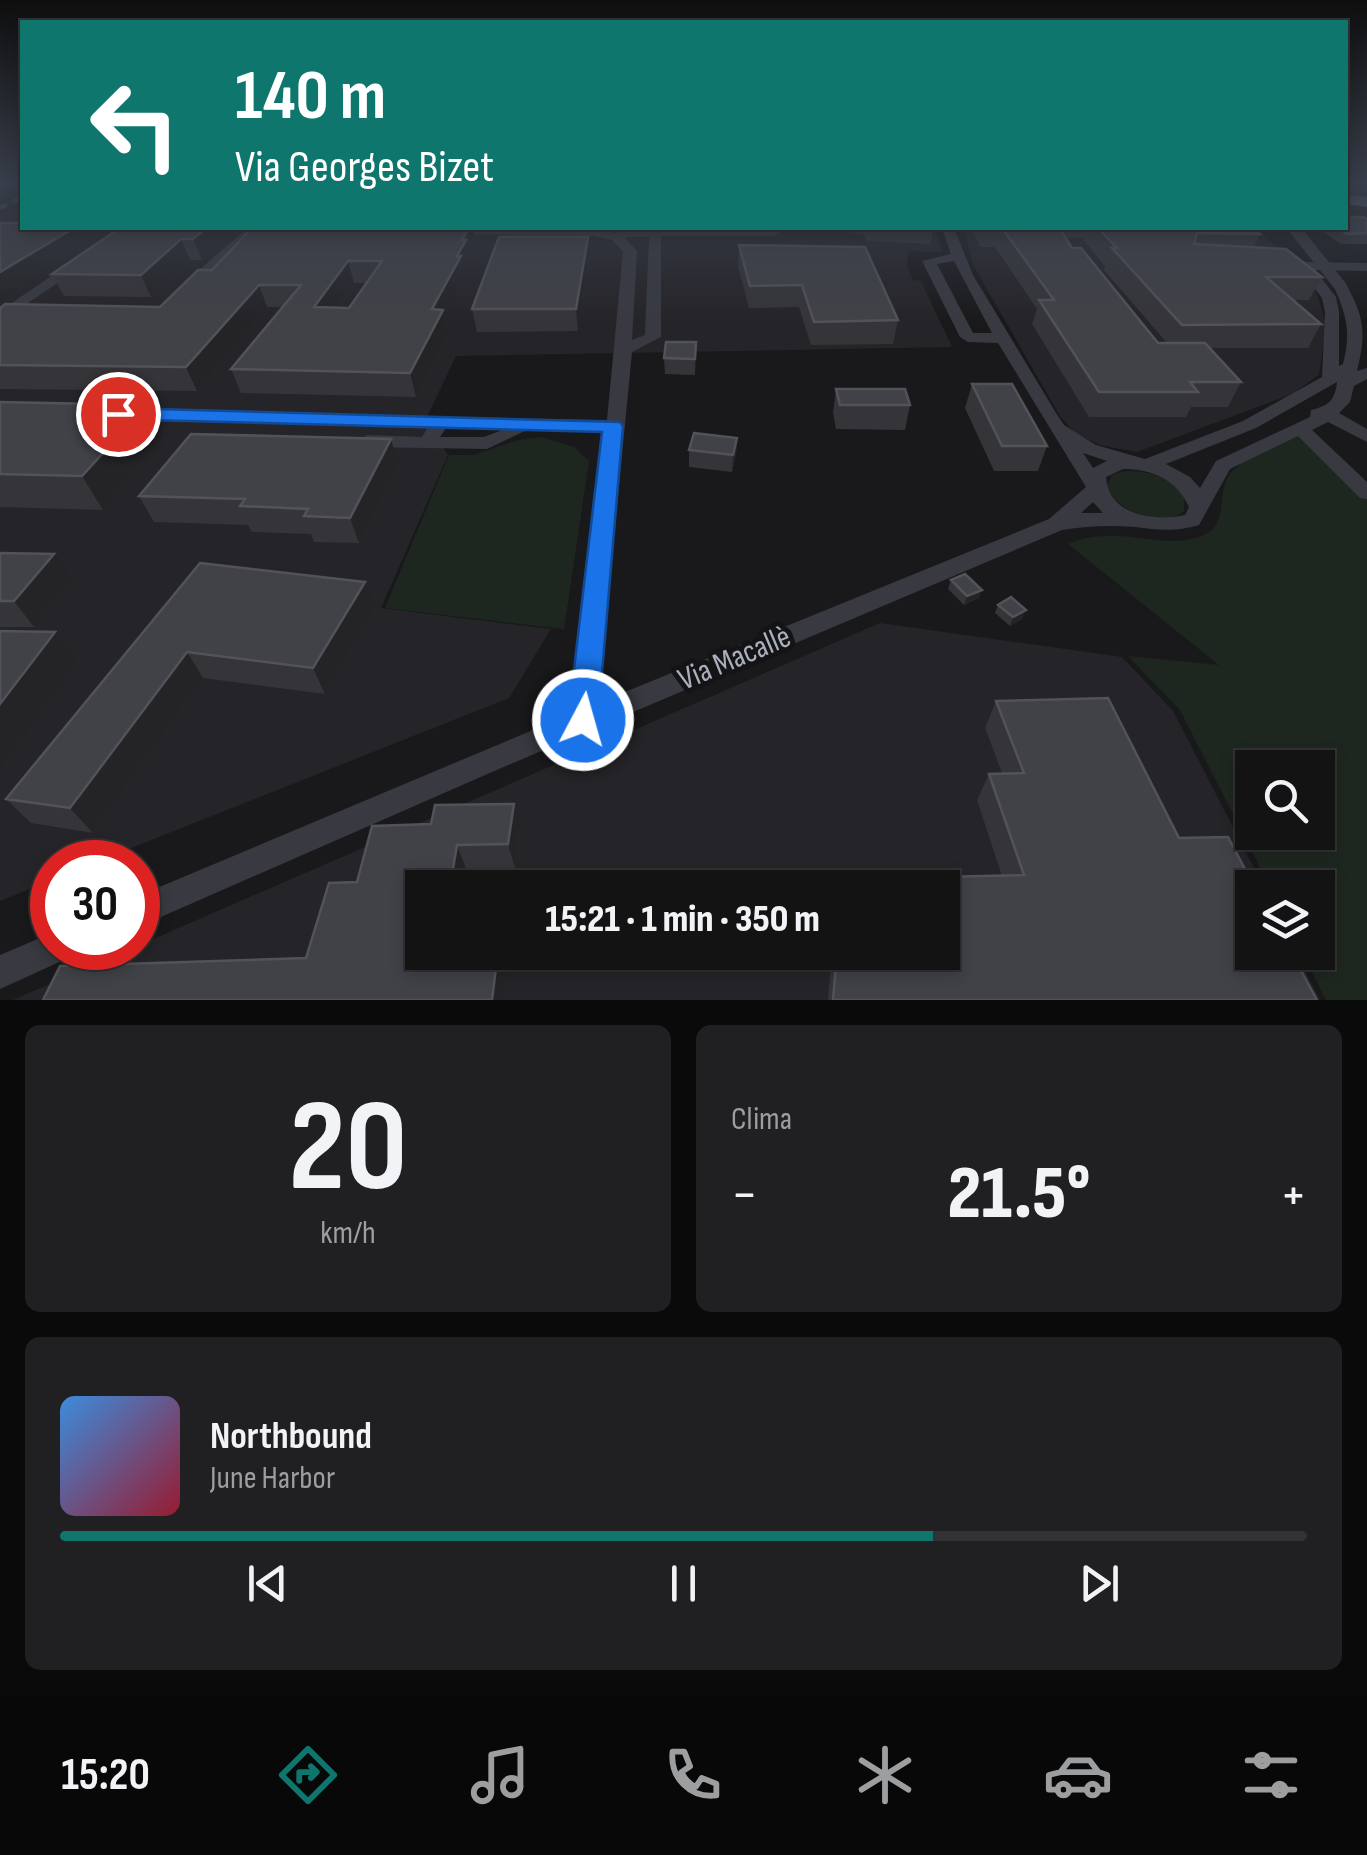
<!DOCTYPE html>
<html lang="it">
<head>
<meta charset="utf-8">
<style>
	:root { --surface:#131314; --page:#202022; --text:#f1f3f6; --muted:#9d9ea0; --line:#323234; --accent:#0f766e }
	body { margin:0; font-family:"Sofia Sans Condensed",sans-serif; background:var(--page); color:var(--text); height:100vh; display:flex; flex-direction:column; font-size:38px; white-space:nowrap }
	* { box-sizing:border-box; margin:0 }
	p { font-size:32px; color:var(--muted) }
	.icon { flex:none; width:55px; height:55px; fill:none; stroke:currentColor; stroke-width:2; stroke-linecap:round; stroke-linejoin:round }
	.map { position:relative; height:1000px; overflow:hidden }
	.drawer { display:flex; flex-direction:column; gap:25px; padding:25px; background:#0a0a0b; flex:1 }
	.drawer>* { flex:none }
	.hud { position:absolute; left:20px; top:20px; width:1328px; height:210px; border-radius:0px; box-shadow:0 5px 15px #0003,0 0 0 2px var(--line); background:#0f766e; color:#fff; overflow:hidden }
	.controls { position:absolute; left:1235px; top:750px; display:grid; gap:20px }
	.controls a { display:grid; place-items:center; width:100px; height:100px; border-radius:0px; background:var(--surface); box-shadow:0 5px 15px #0003,0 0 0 2px var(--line); font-size:50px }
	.speed { position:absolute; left:30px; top:840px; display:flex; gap:20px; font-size:50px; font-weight:700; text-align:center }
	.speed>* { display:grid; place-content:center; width:130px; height:130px; border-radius:50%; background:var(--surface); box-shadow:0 5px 15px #0003,0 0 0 2px var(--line); line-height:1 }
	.speed .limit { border:15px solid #d22; background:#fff; color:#111 }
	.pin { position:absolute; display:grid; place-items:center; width:85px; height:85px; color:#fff; margin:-42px; border:5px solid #fff; border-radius:50%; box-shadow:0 2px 10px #0007 }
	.me { position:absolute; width:110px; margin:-55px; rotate:6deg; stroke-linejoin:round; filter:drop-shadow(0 0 8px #0008) }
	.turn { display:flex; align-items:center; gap:35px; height:210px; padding:0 50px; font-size:45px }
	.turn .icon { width:130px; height:130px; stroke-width:2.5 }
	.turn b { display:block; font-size:70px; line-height:85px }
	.big { font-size:75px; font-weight:800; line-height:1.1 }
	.drawer .tile { flex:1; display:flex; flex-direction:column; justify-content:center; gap:15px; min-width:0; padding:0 35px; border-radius:15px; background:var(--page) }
	.drawer .dial { align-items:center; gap:0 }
	.dial b { font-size:130px; line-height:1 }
	.song { display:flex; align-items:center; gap:30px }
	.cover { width:120px; height:120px; border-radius:15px; background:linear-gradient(135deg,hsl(210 70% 55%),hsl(350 70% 35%)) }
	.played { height:10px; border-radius:5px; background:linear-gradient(90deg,var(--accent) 70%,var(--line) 70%) }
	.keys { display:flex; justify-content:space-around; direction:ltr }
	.heat { display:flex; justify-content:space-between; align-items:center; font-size:55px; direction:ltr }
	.drawer .tiles { flex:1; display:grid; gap:25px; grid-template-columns:1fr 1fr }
	.tile:last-child { grid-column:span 2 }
	.trip { position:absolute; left:405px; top:870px; width:555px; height:100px; border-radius:0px; background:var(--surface); box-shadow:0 5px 15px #0003,0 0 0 2px var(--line); font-weight:800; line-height:100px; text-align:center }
	.tabs { display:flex; height:160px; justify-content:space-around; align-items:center; background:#080808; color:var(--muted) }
	.tabs .icon { width:70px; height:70px }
	.tabs .on { color:var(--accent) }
	.tabs b { font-size:45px; color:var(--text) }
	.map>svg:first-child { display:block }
	.built { fill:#252428; fill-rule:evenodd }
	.green { fill:#1e271f; fill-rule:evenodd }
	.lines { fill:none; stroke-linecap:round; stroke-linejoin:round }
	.minor { fill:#393a41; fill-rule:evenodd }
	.highway { fill:#656872; fill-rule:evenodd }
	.rail { stroke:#4c4e56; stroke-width:4; stroke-dasharray:8 6; stroke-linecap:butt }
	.minor-bridge { stroke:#393a41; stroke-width:12 }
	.wall { fill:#353539; fill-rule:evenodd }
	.shaded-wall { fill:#242427 }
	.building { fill:#414247; stroke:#525359; stroke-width:2.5; fill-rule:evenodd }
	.route { fill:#1a73e8; stroke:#114b97; stroke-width:2.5 }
	.labels { text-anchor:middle; stroke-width:10; stroke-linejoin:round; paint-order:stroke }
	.near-street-label { font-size:32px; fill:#aaafbc; stroke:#141416 }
</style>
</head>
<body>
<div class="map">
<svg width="1367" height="1000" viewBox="0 0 1367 1000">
	<rect width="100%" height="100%" fill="#19191b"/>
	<path class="built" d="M22,205v23h913l7,24 -34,-1 -1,16 6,13 8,1 31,66 -496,9 -30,63 22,36 -67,153 170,21 -42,69 -413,164h-44v18l-52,21v-685z
		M964,228h292l45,42 17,27 8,28 -7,50 -27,19 -155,58 -38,-7 -25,-13 -14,-16 -87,-151z
		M880,623l242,34 51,54 91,176 -12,1v64l44,1 24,47h-1307zM422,888h520v64h-520z"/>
	<path class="green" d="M1309,427l58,58v515h-41l-24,-47 16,-1v-64l-48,-1 -90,-177 -52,-54 91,9 -151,-121c53,-22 94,9 136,-9 25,-11 12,-42 26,-61 13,-17 58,-36 79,-47zM1252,768h66v64h-66z
		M541,437l33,10 15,14 -25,168 -179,-21 64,-153h25l44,-15z
		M1120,472c25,-3 49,4 64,25v14c-27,20 -62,0 -78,-23l6,-13z"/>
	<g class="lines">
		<path class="minor" d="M225,228h57l-6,4h-18l-64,57h-10v-6l59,-51z
			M440,228h154l21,5 13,-4 146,-1 6,4 -6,4h-113v101l-29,15 -34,351 451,-184 37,-32 -88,-144 -30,-1 -8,-5 -38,-76 29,-7 -9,-26h12l19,47 83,138 8,12 32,20 49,14 98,-38 79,-44 3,-65 -3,-14 -25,-32 7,-4 63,1v8l-52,-1 21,27 3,15v54l4,-2c8,-31 4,-48 -9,-77l2,-3h10c19,34 20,50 11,87l10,-3v11l-13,7 -4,16 -11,11 28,16v13l-39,-20 -16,8 55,52v17l-7,-1 -62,-62 -68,33 -31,56c-24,7 -40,5 -64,2 -24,-2 -49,-1 -73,3l-570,242 -354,155v-31l433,-182 35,-283 -77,-2 -42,20 -120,-2 -9,-6 9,-6 55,2 6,-10 -301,-7 -9,-5 9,-5 480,10 16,-168 -11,-12 -18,-4 -149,-2 -4,-1zM629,237h20l-4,98 -13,5 5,-89 -12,-13zM954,261l38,72h-19l-36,-69zM1337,382c-2,19 -9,24 -26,28l-1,7 -94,44 -16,27 -10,-11 -24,-13 90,-36zM446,428l59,1 -21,8h-44zM1083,453l24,8 -14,7zM1123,469c29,0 53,10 66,38l-4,8c-31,7 -77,0 -79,-38zM1093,502l10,11h-22z
			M72,262l12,3 -84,57v-11z
			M52,933v15h19l-5,11 -66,30v-34z"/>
		<path class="highway" d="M1345,194l22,3v10l-22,-3z"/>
		<path class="rail" d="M0,208l22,-11"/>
		<path class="minor-bridge" d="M1294,228l47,59"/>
	</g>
	<path class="wall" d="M1345,182h22v10l-22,-2z
		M1367,219v25h-26l-24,-16h28z
		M120,228l105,10 -23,22h-12l-39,37 -87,-1 -12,-22z
		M824,228h108l1,2 -3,14 -64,-3 -1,-6z
		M971,228h268l21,6 -6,13 68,30 -13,23h-16l28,24 -13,24h-98l31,34 -13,25h-37l-5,10h-97l-57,-93 5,-15 -42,-62h-14zM1066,238h16l23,28 -1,4 63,73h-9l-86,-95z
		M588,237l2,21 -12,73 -101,1 -5,-23z
		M475,244l-6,12 1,5 -6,12 1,5 -21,39 4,15 -32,65 -175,-4 -10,-24 52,-62h-16l-70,84 -197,-2v-81l160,-1 52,-37zM354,283h13l-18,25h-12z
		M739,245l159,75 -5,24 -82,1 -12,-38 -50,1 -11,-42z
		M696,342l-1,33 -30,-1 -1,-16z
		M972,384l75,62 -9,25h-44l-29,-63z
		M836,389l74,16 -5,25 -69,-1 -3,-16z
		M0,402l164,36 -61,72 -103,-3z
		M737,438l-1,17 -4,17 -43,-5v-17z
		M398,464l-39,79 -45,-1 -3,-8 -59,-2 -4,-7 -94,-3 -15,-26z
		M0,553l72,26 -38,48h-34z
		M200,563l175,45 -50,86 -122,-16 -110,155 -62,-10 -25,-24z
		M951,580l28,18 -15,7 -16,-16z
		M998,605l24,14 -12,7 -15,-13z
		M996,701l183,137 138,162h-489l4,-48h110v-64h-101l2,-8 159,-4 -25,-76 12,-26 13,-1 -17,-45z
		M372,826l148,2 -5,40 -49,1 -2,10 45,73 -6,48h-460l263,-42 51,-76z"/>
	<path class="shaded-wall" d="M74,228h27l3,7 -104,66v-29z
		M206,228h15l4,10 -23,22 -9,-21z
		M469,228h4l2,16 -6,12 1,5 -6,12 1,5 -21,39 4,15 -32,65 -6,-24 22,-64z
		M588,237l2,21 -12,73 -2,-22z
		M181,239l9,21 -39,37 -10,-22z
		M348,261l6,22 -33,47 -7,-23z
		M259,285l8,22 -70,84 -11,-24z
		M147,405l17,33 -61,72 -21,-34z
		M737,438l-1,17 -4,17 1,-17z
		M391,439l7,25 -39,79 -9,-25z
		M54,554l18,25 -38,48 -20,-26z
		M365,582l10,26 -50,86 -12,-26z
		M982,590l-3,8 -15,7 3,-9z
		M1026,610l-4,9 -12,7 3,-9z
		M55,632l22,29 -77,107v-64z
		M187,652l16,26 -110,155 -23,-25z
		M514,804l6,24 -5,40 -7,-24z
		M457,845l9,24 -3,19 -12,-8z
		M498,952h11l-6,48h-11z"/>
	<path class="building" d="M1345,217h19l3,2v14l-20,1 -9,-6h7z
		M22,221v7h52l-74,44v-49h18z
		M120,228h86l-13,11h-12l-40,36 -89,-1z
		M252,228h217l-7,12h4l-9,16h4l-29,53 11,1 -33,63 -179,-4 70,-84h-42l-73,82 -186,-2v-57l5,-4 155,3 38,-37h14zM348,261h34l-33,47 -35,-1z
		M871,228h61l1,2z
		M1002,228h57l13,20h9l77,95h47l36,39h-51l8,10h-99l-60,-92h15z
		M1098,228h155l7,6 -63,-1 -3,11 92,5 36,28h-56l55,47 -139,1 -70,-77h5z
		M499,237h89l-12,72h-104z
		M739,245l126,2 33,73 -84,2 -12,-37 -52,1z
		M666,342h30l-1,17 -31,-1z
		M972,384h40l35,62h-45z
		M836,389h69l5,16h-70z
		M0,402l147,3 -65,71 -82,-2z
		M694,433l43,5 -4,17 -44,-5z
		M191,434l200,5 -41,79 -46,-2 4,-7 -68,-3 5,-7 -106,-3z
		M0,553l54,1 -40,47h-14z
		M200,563l165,19 -52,86 -126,-16 -117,156 -64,-9z
		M965,574l17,16 -15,6 -16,-16z
		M1011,597l15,13 -13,7 -15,-12z
		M0,631l55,1 -55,72z
		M1108,698l71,140 49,-1 27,51h-3v64h39l26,48h-484l4,-48h105v-64h-100l1,-9 181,-4 -35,-101 35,-1 -28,-72z
		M514,804l-6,40 -51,1 -6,35 57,-2 -1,10h-85v64h76l-6,48h-449l17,-34 246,-8 23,-75 28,-1 15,-56 59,-2 4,-19z"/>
	<linearGradient id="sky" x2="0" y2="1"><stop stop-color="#0e0e0f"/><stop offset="0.57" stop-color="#383e4a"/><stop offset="1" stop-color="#383e4a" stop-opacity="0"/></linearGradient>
	<rect width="1367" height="322" fill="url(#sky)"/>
	<path class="route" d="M118,408l502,14 3,4 -25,294 -4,9 -11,4 -10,-4 -5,-9 34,-288 -491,-13v-9z"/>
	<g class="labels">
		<g class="near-street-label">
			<text transform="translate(734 657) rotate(-23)" y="11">Via Macallè</text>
		</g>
	</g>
</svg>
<div class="controls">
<a><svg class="icon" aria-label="search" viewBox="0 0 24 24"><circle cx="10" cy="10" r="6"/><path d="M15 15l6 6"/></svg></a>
<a><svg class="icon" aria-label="layers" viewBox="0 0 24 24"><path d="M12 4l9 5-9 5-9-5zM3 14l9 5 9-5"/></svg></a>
</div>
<div class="speed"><div class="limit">30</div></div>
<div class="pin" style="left:118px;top:414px;background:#d93025"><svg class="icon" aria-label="arrive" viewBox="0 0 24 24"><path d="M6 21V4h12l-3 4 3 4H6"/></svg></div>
<svg class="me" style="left:583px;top:720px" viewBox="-20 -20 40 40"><circle r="17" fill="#1a73e8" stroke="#fff" stroke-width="3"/><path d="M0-11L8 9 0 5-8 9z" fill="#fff"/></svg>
<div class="trip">15:21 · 1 min · 350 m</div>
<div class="hud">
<div class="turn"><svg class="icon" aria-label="left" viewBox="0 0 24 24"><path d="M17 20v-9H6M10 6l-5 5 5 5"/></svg><div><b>140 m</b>Via Georges Bizet</div></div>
</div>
</div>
<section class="drawer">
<div class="tiles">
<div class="tile dial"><b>20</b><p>km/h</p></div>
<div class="tile"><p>Clima</p>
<div class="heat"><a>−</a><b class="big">21.5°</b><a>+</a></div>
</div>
<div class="tile">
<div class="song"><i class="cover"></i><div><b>Northbound</b><p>June Harbor</p></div></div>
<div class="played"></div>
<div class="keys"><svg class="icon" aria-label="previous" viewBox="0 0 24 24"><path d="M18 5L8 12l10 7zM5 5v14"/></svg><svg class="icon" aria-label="pause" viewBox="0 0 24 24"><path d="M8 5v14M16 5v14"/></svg><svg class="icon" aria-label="next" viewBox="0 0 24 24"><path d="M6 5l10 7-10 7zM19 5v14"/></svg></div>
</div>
</div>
</section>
<nav class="tabs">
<b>15:20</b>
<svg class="icon on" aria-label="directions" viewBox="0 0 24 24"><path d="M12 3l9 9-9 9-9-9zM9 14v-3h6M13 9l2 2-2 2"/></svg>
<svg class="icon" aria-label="music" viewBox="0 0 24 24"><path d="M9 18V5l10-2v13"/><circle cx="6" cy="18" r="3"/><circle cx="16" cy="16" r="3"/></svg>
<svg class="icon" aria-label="phone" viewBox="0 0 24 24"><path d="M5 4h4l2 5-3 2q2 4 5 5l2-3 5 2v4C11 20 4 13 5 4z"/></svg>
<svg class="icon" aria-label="climate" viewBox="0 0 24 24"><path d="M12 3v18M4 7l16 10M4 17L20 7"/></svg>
<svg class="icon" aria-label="car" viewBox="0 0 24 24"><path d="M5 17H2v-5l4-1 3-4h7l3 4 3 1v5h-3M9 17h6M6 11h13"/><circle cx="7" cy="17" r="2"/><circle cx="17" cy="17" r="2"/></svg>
<svg class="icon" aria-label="filters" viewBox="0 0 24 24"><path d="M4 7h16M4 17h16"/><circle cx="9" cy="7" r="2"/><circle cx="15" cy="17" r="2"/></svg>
</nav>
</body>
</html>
